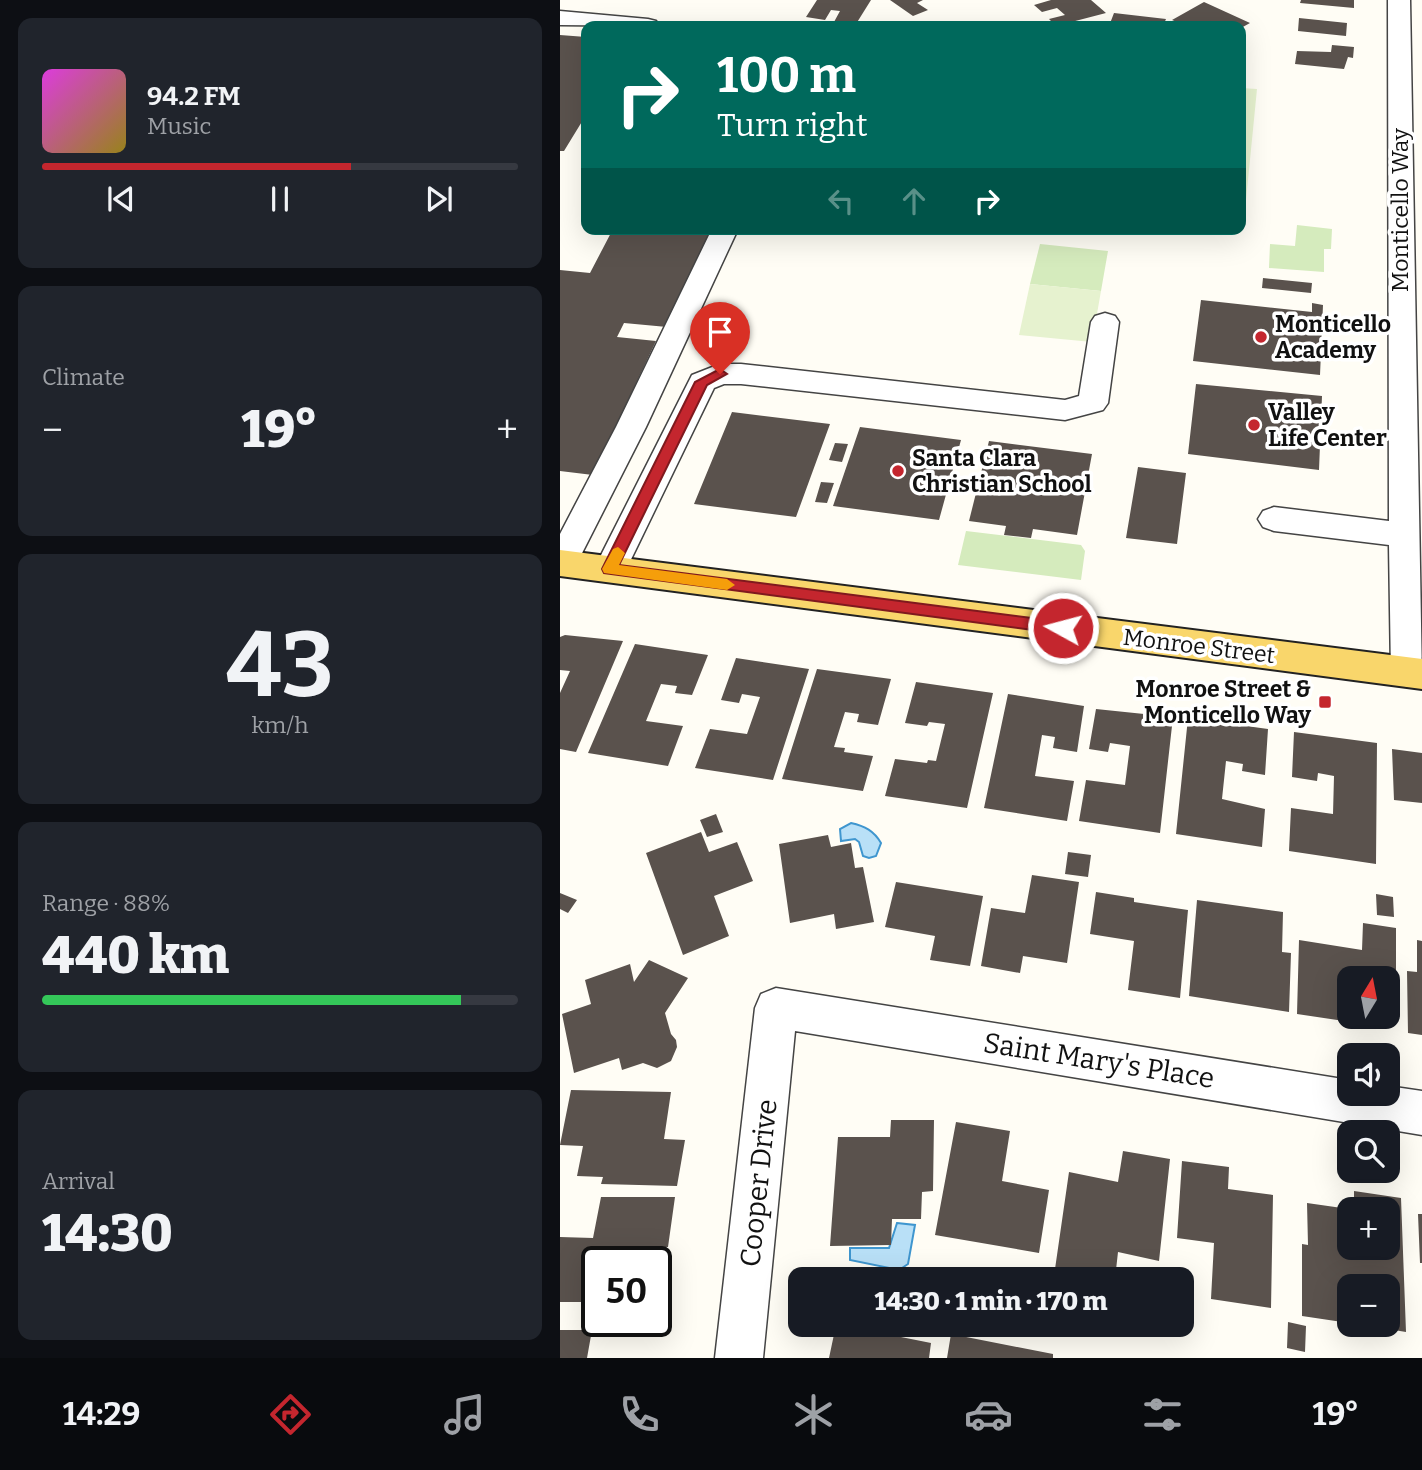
<!DOCTYPE html>
<html lang="en">
<head>
<meta charset="utf-8">
<style>
	:root { --surface:#171b24; --page:#20242c; --text:#f1f3f6; --muted:#9ea1a6; --line:#363941; --accent:#c4262e }
	body { margin:0; font-family:Bitter,serif; background:var(--page); color:var(--text); height:100vh; display:flex; flex-direction:column; font-size:26px; white-space:nowrap }
	* { box-sizing:border-box; margin:0 }
	p { font-size:23px; color:var(--muted) }
	.icon { flex:none; width:38px; height:38px; fill:none; stroke:currentColor; stroke-width:2; stroke-linecap:round; stroke-linejoin:round }
	.map { position:relative; flex:1; overflow:hidden }
	.drawer { display:flex; flex-direction:column; gap:18px; padding:18px; background:#0d0f14; width:560px }
	.drawer>* { flex:none }
	.hud { position:absolute; left:21px; top:21px; width:665px; height:214px; border-radius:14px; box-shadow:0 7px 28px #0002; background:#00695c; color:#fff; overflow:hidden }
	.needle { width:46px; rotate:10deg }
	.fabs { position:absolute; left:777px; top:966px; display:grid; gap:14px }
	.fabs a { display:grid; place-items:center; width:63px; height:63px; border-radius:14px; background:var(--surface); box-shadow:0 7px 28px #0002; font-size:35px }
	.speed { position:absolute; left:21px; top:1246px; display:flex; gap:14px; font-size:35px; font-weight:700; text-align:center }
	.speed>* { display:grid; place-content:center; width:91px; height:91px; border-radius:50%; background:var(--surface); box-shadow:0 7px 28px #0002; line-height:1 }
	.speed .limit { border:4px solid #111; border-radius:10px; background:#fff; color:#111 }
	.pin { position:absolute; display:grid; place-items:center; width:60px; height:60px; color:#fff; margin:-72px -30px; border-radius:50% 50% 50% 0; rotate:-45deg; box-shadow:0 0 7px #0007 }
	.pin .icon { rotate:45deg }
	.me { position:absolute; width:77px; margin:-38px; rotate:277deg; stroke-linejoin:round; filter:drop-shadow(0 0 5px #0008) }
	.turn { display:flex; align-items:center; gap:24px; height:147px; padding:0 21px; font-size:32px }
	.turn .icon { width:91px; height:91px; stroke-width:2.5 }
	.turn b { display:block; font-size:49px; line-height:60px }
	.lanes { display:flex; align-items:center; height:66px; padding:0 21px; background:#0003; justify-content:center; gap:35px; direction:ltr }
	.lanes .off { opacity:.35 }
	.big { font-size:52px; font-weight:800; line-height:1.1 }
	.drawer .tile { flex:1; display:flex; flex-direction:column; justify-content:center; gap:10px; min-width:0; padding:0 24px; border-radius:14px; background:var(--page) }
	.drawer .dial { align-items:center; gap:0 }
	.dial b { font-size:91px; line-height:1 }
	.song { display:flex; align-items:center; gap:21px }
	.cover { width:84px; height:84px; border-radius:10px; background:linear-gradient(135deg,hsl(300 70% 55%),hsl(50 70% 35%)) }
	.played { height:7px; border-radius:4px; background:linear-gradient(90deg,var(--accent) 65%,var(--line) 65%) }
	.keys { display:flex; justify-content:space-around; direction:ltr }
	.heat { display:flex; justify-content:space-between; align-items:center; font-size:38px; direction:ltr }
	.charge { height:10px; border-radius:5px; background:linear-gradient(90deg,#34c759 88%,var(--line) 0) }
	.trip { position:absolute; left:228px; top:1267px; width:406px; height:70px; border-radius:14px; background:var(--surface); box-shadow:0 7px 28px #0002; font-weight:800; line-height:70px; text-align:center }
	.menu { display:flex; height:112px; justify-content:space-around; align-items:center; background:#090b0e; color:var(--muted) }
	.menu .icon { width:49px; height:49px }
	.menu .on { color:var(--accent) }
	.menu b { font-size:32px; color:var(--text) }
	main { display:flex; flex:1; min-height:0 }
	.map>svg:first-child { display:block }
	.green { fill:#d5ebbd }
	.pitch { fill:#e6f2cf }
	.water { fill:#b9e0f7; stroke:#3f96cf; stroke-width:2 }
	.building { fill:#5a524d; fill-rule:evenodd }
	.lines { fill:none; stroke-linecap:round; stroke-linejoin:round }
	.minor-casing { stroke:#444; stroke-width:3 }
	.major-casing { stroke:#222; stroke-width:4 }
	.minor { fill:#fff; fill-rule:evenodd }
	.major { fill:#f9d66b; fill-rule:evenodd }
	.route { fill:#c4262e; stroke:#7f191e; stroke-width:2 }
	.slow { fill:#f59e0b }
	.poi-dot { fill:#c4262e; stroke:#fff; stroke-width:2.5 }
	.labels { text-anchor:middle; stroke-width:7; stroke-linejoin:round; paint-order:stroke }
	.street-label { font-size:23px; fill:#111; stroke:#fff }
	.poi-label { font-size:23px; font-weight:bold; fill:#111; stroke:#fff; text-anchor:start }
	.near-street-label { font-size:28px; fill:#111; stroke:#fff }
</style>
</head>
<body>
<main>
<section class="drawer">
<div class="tile">
<div class="song"><i class="cover"></i><div><b>94.2 FM</b><p>Music</p></div></div>
<div class="played"></div>
<div class="keys"><svg class="icon" aria-label="previous" viewBox="0 0 24 24"><path d="M18 5L8 12l10 7zM5 5v14"/></svg><svg class="icon" aria-label="pause" viewBox="0 0 24 24"><path d="M8 5v14M16 5v14"/></svg><svg class="icon" aria-label="next" viewBox="0 0 24 24"><path d="M6 5l10 7-10 7zM19 5v14"/></svg></div>
</div>
<div class="tile"><p>Climate</p>
<div class="heat"><a>−</a><b class="big">19°</b><a>+</a></div>
</div>
<div class="tile dial"><b>43</b><p>km/h</p></div>
<div class="tile"><p>Range · 88%</p><b class="big">440 km</b><div class="charge"></div></div>
<div class="tile"><p>Arrival</p><b class="big">14:30</b></div>
</section>
<div class="map">
<svg width="862" height="1358" viewBox="0 0 862 1358">
	<rect width="100%" height="100%" fill="#fffdf5"/>
	<path class="green" d="M737,225l35,4 -1,20h-7v23l-55,-4 1,-24 25,2z
		M480,244l68,7 -7,40 -71,-7z
		M406,531l115,14 4,6 -4,29 -123,-15z"/>
	<path class="pitch" d="M681,88l16,1 -11,111h-5z
		M470,284l71,7 -9,51 -73,-7z"/>
	<path class="water" d="M291,823c14,3 23,8 30,20l-5,13 -7,2 -6,-2 -4,-14 -4,-3 -14,2 -1,-12z
		M337,1223l18,2 -7,39 -9,6 -49,-10v-12h39z"/>
	<path class="building" d="M257,0h54l-15,24 -22,-2 6,-11 -9,-1 -6,10 -19,-3z
		M330,0h33l-6,3 11,7 -15,6z
		M491,0h40l15,13 -50,13 -7,-7 16,-4 -8,-7 -15,4 -8,-7z
		M741,0h53v8l-54,-5z
		M644,2l46,21 -9,5 -19,-5 -6,3h-30l-14,-6z
		M554,13l52,6 -3,7h-54z
		M739,18l48,5 -1,13 -48,-5z
		M0,35l26,2v78l-22,36h-4z
		M772,45l22,2 -1,11 -5,-1 -4,12 -49,-5 2,-13 34,1z
		M53,229h100l-46,98 -43,-4 -7,14 39,4 -63,134 -33,-4v-201l30,3z
		M703,278l49,5 -1,10 -49,-5z
		M641,300l111,12v-9l11,2 -3,70 -127,-14z
		M636,384l126,12 -3,74 -131,-16z
		M172,412l98,12 -34,93 -102,-13z
		M300,427l101,13 -22,80 -106,-14z
		M429,441l103,13 -15,81 -44,-6 -2,9 -27,-3 2,-9 -37,-5z
		M275,443l13,1 -6,18 -13,-2z
		M578,467l48,6 -9,71 -51,-6z
		M261,482l13,1 -7,20 -12,-1z
		M5,635l58,6 -47,111 -16,-3v-56l10,-22 -10,-1v-33z
		M75,644l73,11 -16,40 -17,-2 2,-7 -16,-2 -15,37 37,5 -15,40 -80,-13z
		M176,658l73,11 -36,111 -78,-12 15,-39 37,5 13,-37 -18,-3 -3,9 -18,-3z
		M257,669l74,10 -13,46 -21,-3 2,-8 -14,-2 -11,35 11,1 -1,4 29,4 -10,35 -81,-12z
		M356,682l77,11 -26,115 -82,-12 10,-37 32,4 1,-3 8,1 9,-37 -16,-2 -2,4 -22,-3z
		M448,694l76,12 -7,46 -24,-4 2,-11 -13,-2 -7,41 39,5 -7,40 -83,-13z
		M536,709l77,8 -13,116 -81,-12 7,-41 39,5 5,-39 -20,-3 -2,9 -19,-3z
		M628,718l80,11 -3,46 -23,-4 1,-7 -17,-3 -4,38 43,10 -3,38 -86,-13z
		M734,732l83,11 -1,121 -87,-13 2,-43 42,6 1,-38 -16,-3 -1,8 -25,-4z
		M832,749l30,4v50l-28,-3z
		M156,814l7,18 -16,5 -7,-17z
		M141,832l8,20 28,-10 16,39 -39,15 15,40 -46,19 -37,-102z
		M268,835l3,12 20,-4 4,25 8,-1 11,55 -38,7 -2,-15 -44,9 -11,-79z
		M508,852l23,3 -3,22 -23,-3z
		M472,875l47,7 -12,81 -44,-7 -3,17 -39,-7 10,-58 34,5z
		M336,882l87,14 -13,70 -40,-6 5,-24 -50,-9z
		M536,892l38,6v4l54,8 -8,88 -52,-8 6,-49 -44,-7z
		M0,893l17,7 -9,13 -8,-4z
		M816,894l17,3 1,20 -17,-2z
		M637,900l86,12 -1,40 9,1 -2,59 -100,-16z
		M803,923l33,5v43l-5,-1v58l-94,-14 2,-74 63,10zM789,978h39v39h-39z
		M857,940l5,1v94l-14,-2 -1,-62 10,1z
		M89,960l39,18 -23,35 6,21 5,6 1,7 -6,14 -14,7 -14,-5 -21,7 -3,-12 -45,15 -12,-59 29,-10 -6,-24 45,-16 4,18z
		M11,1090l100,2 -7,47 21,1 -8,46 -76,-2 2,-7 -26,-1 6,-30 -23,-1z
		M331,1120h43l-1,71 -11,1 -1,27h-29l-1,26 -61,1 8,-109h52z
		M396,1122l54,9 -8,50 47,9 -10,63 -104,-18z
		M563,1151l47,8 -11,102 -41,-9 -3,27 -60,-10 14,-97 49,10z
		M622,1161l47,6 -1,22 45,6 -2,113 -60,-9 3,-56 -37,-5z
		M794,1191l47,7 5,134 -36,-6 18,-1v-39h-39v37l-47,-7v-72l6,1 -1,-42 42,6v39h39v-39h-34z
		M41,1197h74l-7,50h-22l-2,15h-47v40h-37v-65l33,1z
		M858,1214h4v49h-2z
		M728,1322l18,4 -1,26 -18,-4z
		M276,1325h62l-2,11 35,7 -2,15h-100z
		M0,1330h32l-5,28h-27z
		M391,1334l102,20v4h-106z"/>
	<g class="lines">
		<defs>
			<path id="minor" d="M828,0h22l12,680 -14,7 -12,-4 -5,-10 -2,-128 -115,-14 -11,-4 -5,-8 5,-8 11,-4 115,14z
				M0,11l88,8 8,2 3,5 -99,-1z
				M152,229h26l-92,198 -69,136 -4,9 -13,3v-41l56,-107z
				M545,313l10,3 4,6 -11,81 -5,7 -38,10 -324,-36h-17l-10,4 -92,190 -12,3 -12,-3 -4,-9 98,-194 28,-11h21l324,36 14,-4 12,-74 4,-6z
				M216,988l573,92v14h39v-8l34,5v44l-627,-104 -32,327h-48l40,-350 6,-14z"/>
			<path id="major" d="M0,550l862,109v30l-862,-113z"/>
		</defs>
		<use href="#minor" class="minor-casing"/>
		<use href="#major" class="major-casing"/>
		<use href="#minor" class="minor"/>
		<use href="#major" class="major"/>
	</g>
	<path class="route" d="M160,369l7,5 -20,11 -88,180 444,57 8,6 -3,4 -5,2 -459,-61 -2,-4 93,-187z"/>
	<path class="slow" d="M58,547l7,6 -6,12 108,14 8,6 -8,5 -123,-17 -2,-4 11,-20z"/>
	<g class="poi-dot">
		<circle cx="701" cy="337" r="7"/>
		<circle cx="694" cy="425" r="7"/>
		<circle cx="338" cy="471" r="7"/>
		<rect x="758" y="695" width="14" height="14" rx="3.5"/>
	</g>
	<g class="labels">
		<g class="street-label">
			<text transform="translate(840 210) rotate(-90)" y="8">Monticello Way</text>
			<text transform="translate(639 646) rotate(7)" y="8">Monroe Street</text>
		</g>
		<g class="poi-label">
			<text x="715" y="332">Monticello<tspan x="715" dy="26">Academy</tspan></text>
			<text x="708" y="420">Valley<tspan x="708" dy="26">Life Center</tspan></text>
			<text x="352" y="466">Santa Clara<tspan x="352" dy="26">Christian School</tspan></text>
			<text x="751" y="697" text-anchor="end">Monroe Street &amp;<tspan x="751" dy="26">Monticello Way</tspan></text>
		</g>
		<g class="near-street-label">
			<text transform="translate(539 1060) rotate(9)" y="10">Saint Mary's Place</text>
			<text transform="translate(198 1183) rotate(-84)" y="10">Cooper Drive</text>
		</g>
	</g>
</svg>
<div class="fabs">
<a><svg class="needle" viewBox="-14 -14 28 28"><path d="M0-13l5 13h-10z" fill="#e53935"/><path d="M0 13l5-13h-10z" fill="#9ea1a6"/></svg></a>
<a><svg class="icon" aria-label="sound" viewBox="0 0 24 24"><path d="M4 9h4l5-4v14l-5-4H4zM17 9q2 3 0 6"/></svg></a>
<a><svg class="icon" aria-label="search" viewBox="0 0 24 24"><circle cx="10" cy="10" r="6"/><path d="M15 15l6 6"/></svg></a>
<a>+</a>
<a>−</a>
</div>
<div class="speed"><div class="limit">50</div></div>
<div class="pin" style="left:160px;top:374px;background:#d93025"><svg class="icon" aria-label="arrive" viewBox="0 0 24 24"><path d="M6 21V4h12l-3 4 3 4H6"/></svg></div>
<svg class="me" style="left:503px;top:628px" viewBox="-20 -20 40 40"><circle r="17" fill="#c4262e" stroke="#fff" stroke-width="3"/><path d="M0-11L8 9 0 5-8 9z" fill="#fff"/></svg>
<div class="trip">14:30 · 1 min · 170 m</div>
<div class="hud">
<div class="turn"><svg class="icon" aria-label="right" viewBox="0 0 24 24"><path d="M7 20v-9h11M14 6l5 5-5 5"/></svg><div><b>100 m</b>Turn right</div></div>
<div class="lanes"><svg class="icon off" aria-label="left" viewBox="0 0 24 24"><path d="M17 20v-9H6M10 6l-5 5 5 5"/></svg><svg class="icon off" aria-label="ahead" viewBox="0 0 24 24"><path d="M12 20V5M6 11l6-6 6 6"/></svg><svg class="icon" aria-label="right" viewBox="0 0 24 24"><path d="M7 20v-9h11M14 6l5 5-5 5"/></svg></div>
</div>
</div>
</main>
<nav class="menu">
<b>14:29</b>
<svg class="icon on" aria-label="directions" viewBox="0 0 24 24"><path d="M12 3l9 9-9 9-9-9zM9 14v-3h6M13 9l2 2-2 2"/></svg>
<svg class="icon" aria-label="music" viewBox="0 0 24 24"><path d="M9 18V5l10-2v13"/><circle cx="6" cy="18" r="3"/><circle cx="16" cy="16" r="3"/></svg>
<svg class="icon" aria-label="phone" viewBox="0 0 24 24"><path d="M5 4h4l2 5-3 2q2 4 5 5l2-3 5 2v4C11 20 4 13 5 4z"/></svg>
<svg class="icon" aria-label="climate" viewBox="0 0 24 24"><path d="M12 3v18M4 7l16 10M4 17L20 7"/></svg>
<svg class="icon" aria-label="car" viewBox="0 0 24 24"><path d="M5 17H2v-5l4-1 3-4h7l3 4 3 1v5h-3M9 17h6M6 11h13"/><circle cx="7" cy="17" r="2"/><circle cx="17" cy="17" r="2"/></svg>
<svg class="icon" aria-label="filters" viewBox="0 0 24 24"><path d="M4 7h16M4 17h16"/><circle cx="9" cy="7" r="2"/><circle cx="15" cy="17" r="2"/></svg>
<b>19°</b>
</nav>
</body>
</html>
